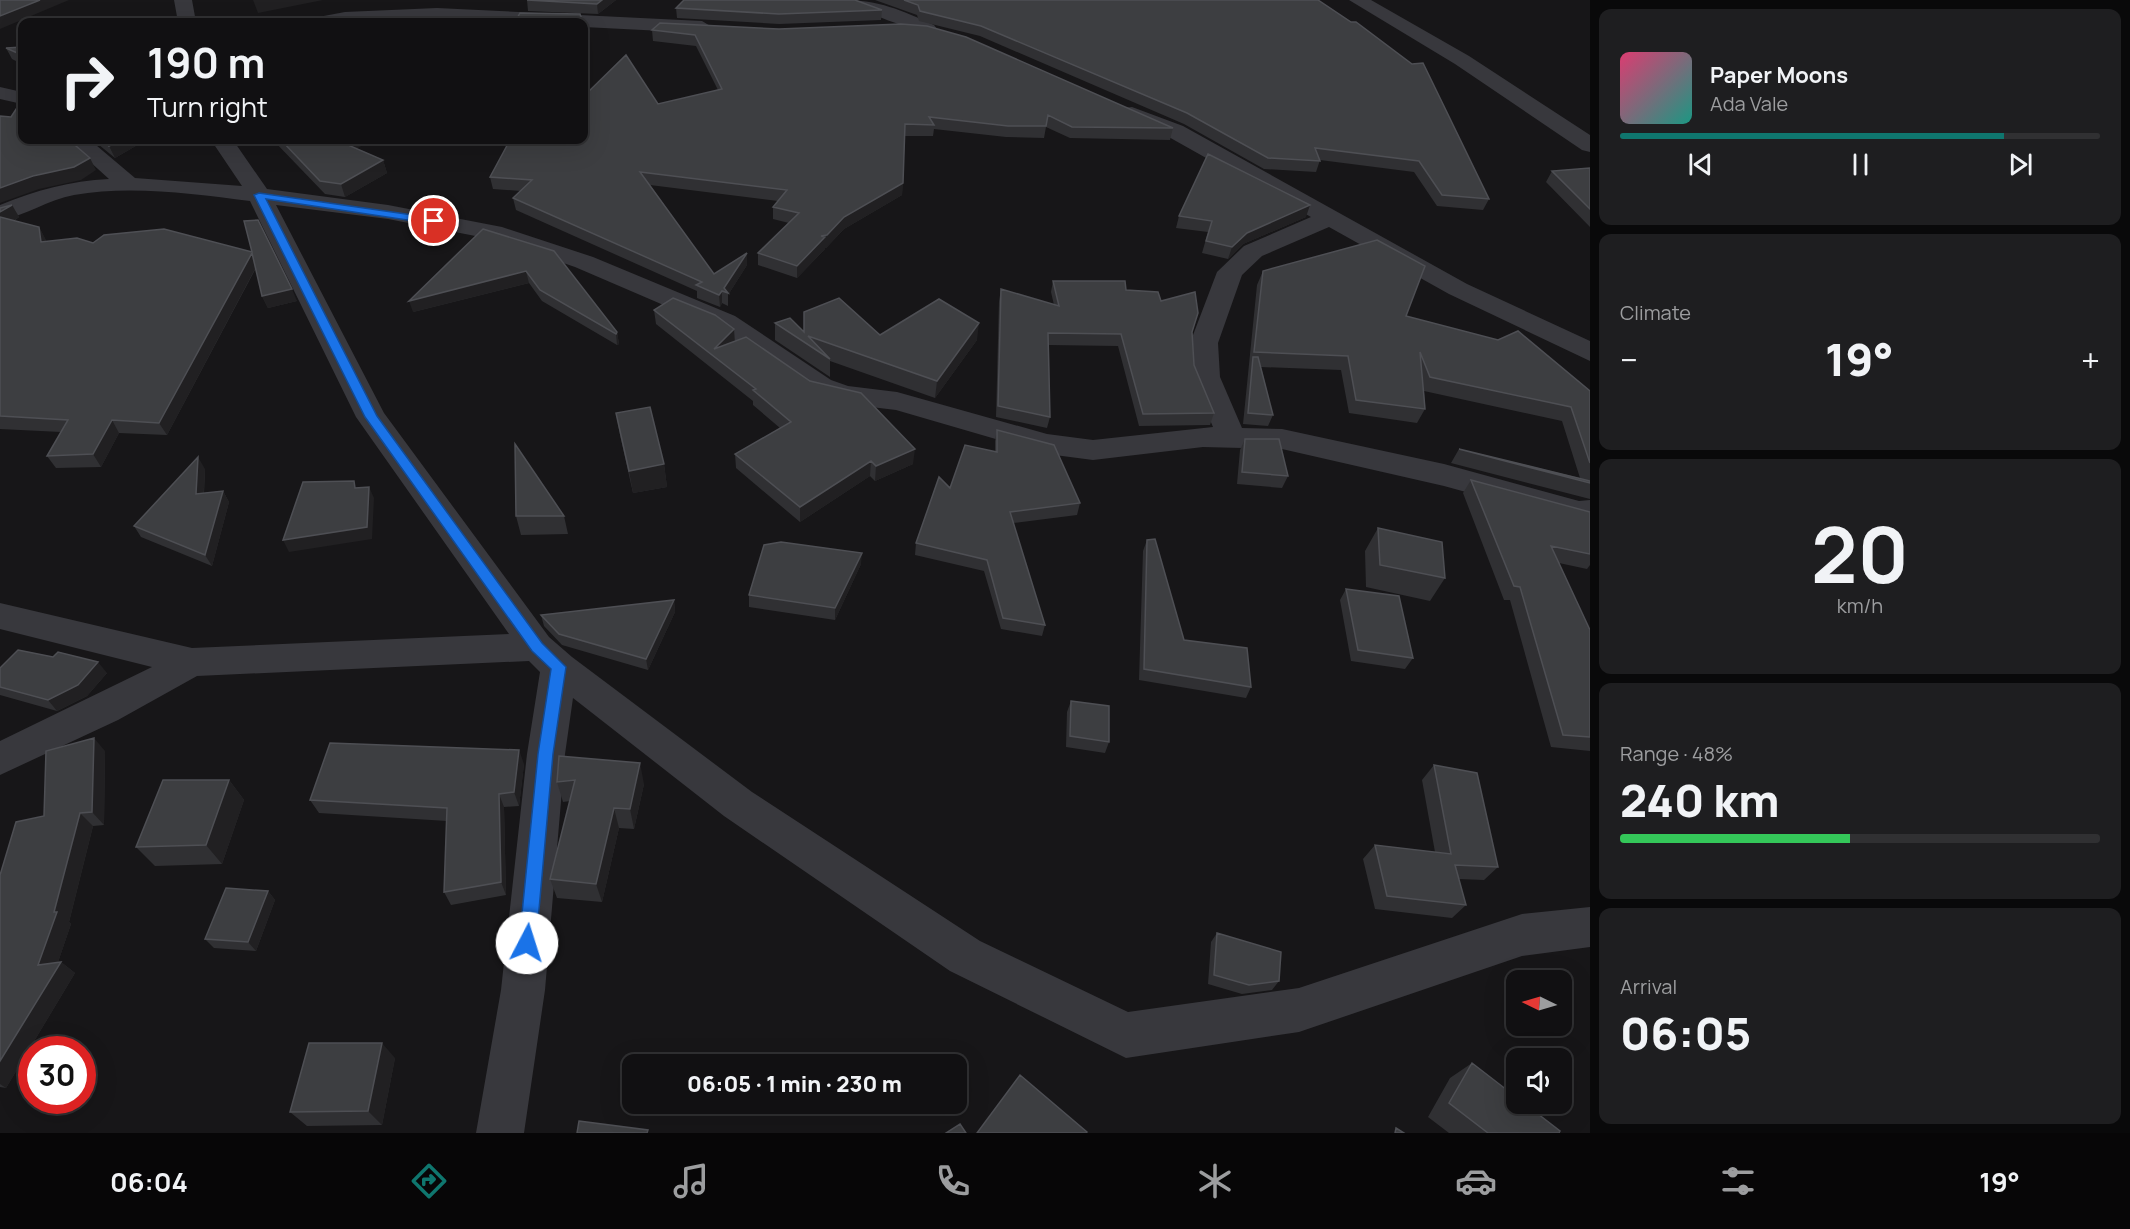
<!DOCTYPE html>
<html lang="en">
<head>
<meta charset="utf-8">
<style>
	:root { --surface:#111012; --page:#1e1e20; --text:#f1f3f6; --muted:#9c9d9f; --line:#303032; --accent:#0f766e }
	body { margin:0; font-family:Manrope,sans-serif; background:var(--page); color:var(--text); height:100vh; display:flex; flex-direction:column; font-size:22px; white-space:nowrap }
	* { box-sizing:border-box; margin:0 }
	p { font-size:20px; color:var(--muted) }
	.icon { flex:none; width:33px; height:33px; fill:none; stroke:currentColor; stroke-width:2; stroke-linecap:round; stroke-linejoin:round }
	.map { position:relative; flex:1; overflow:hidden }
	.sheet { display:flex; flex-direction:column; gap:9px; padding:9px; background:#09090a; width:540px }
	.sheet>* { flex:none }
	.guide { position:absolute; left:18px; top:18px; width:570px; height:126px; border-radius:12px; box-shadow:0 6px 24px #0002,0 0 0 2px var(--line); background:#111012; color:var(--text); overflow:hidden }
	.needle { width:39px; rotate:275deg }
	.tools { position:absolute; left:1506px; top:970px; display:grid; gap:12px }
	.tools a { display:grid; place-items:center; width:66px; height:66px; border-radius:12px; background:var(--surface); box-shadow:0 6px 24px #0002,0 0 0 2px var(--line); font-size:30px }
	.speed { position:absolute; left:18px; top:1036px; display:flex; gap:12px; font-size:30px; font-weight:700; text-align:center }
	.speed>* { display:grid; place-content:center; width:78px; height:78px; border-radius:50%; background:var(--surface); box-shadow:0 6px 24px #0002,0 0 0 2px var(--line); line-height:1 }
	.speed .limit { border:9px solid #d22; background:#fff; color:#111 }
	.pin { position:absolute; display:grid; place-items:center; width:51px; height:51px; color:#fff; margin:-26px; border:3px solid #fff; border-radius:50%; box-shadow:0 2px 6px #0007 }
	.me { position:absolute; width:66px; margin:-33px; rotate:5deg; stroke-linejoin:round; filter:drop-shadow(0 0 4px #0008) }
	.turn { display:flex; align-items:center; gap:21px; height:126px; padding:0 30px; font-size:27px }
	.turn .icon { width:78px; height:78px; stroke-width:2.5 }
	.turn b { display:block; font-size:42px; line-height:51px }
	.big { font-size:45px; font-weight:800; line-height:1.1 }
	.sheet .card { flex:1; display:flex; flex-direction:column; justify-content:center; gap:9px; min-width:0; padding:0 21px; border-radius:12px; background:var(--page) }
	.sheet .dial { align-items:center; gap:0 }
	.dial b { font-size:78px; line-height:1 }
	.song { display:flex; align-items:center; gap:18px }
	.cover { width:72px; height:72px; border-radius:9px; background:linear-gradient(135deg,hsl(340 70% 55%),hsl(170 70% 35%)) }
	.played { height:6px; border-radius:3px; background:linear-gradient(90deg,var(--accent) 80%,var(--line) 80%) }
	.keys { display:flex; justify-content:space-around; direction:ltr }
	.heat { display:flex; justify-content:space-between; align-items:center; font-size:33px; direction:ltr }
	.charge { height:9px; border-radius:4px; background:linear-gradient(90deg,#34c759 48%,var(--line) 0) }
	.trip { position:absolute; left:622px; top:1054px; width:345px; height:60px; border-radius:12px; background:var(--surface); box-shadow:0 6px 24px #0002,0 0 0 2px var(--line); font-weight:800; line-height:60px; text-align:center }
	.tabs { display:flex; height:96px; justify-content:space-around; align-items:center; background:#070607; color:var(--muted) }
	.tabs .icon { width:42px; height:42px }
	.tabs .active { color:var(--accent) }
	.tabs b { font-size:27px; color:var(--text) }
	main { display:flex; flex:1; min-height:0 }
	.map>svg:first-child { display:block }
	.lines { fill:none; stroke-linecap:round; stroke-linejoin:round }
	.minor { fill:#38383d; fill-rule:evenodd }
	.wall { fill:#303033 }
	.shaded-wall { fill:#212022 }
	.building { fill:#3d3e41; stroke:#4e4f54; stroke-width:1.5 }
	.route { fill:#1a73e8; stroke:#114b97; stroke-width:1.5 }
</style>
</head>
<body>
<main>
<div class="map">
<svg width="1590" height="1133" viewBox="0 0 1590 1133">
	<rect width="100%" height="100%" fill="#171618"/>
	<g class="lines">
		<path class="minor" d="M174,0h18l4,22h-18z
			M842,0c38,0 58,10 92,25l3,4 -3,4c-11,3 -73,-24 -90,-29z
			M1349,0h22l98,56 121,79v17l-8,-2 -127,-86z
			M437,8l265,13 10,6 -10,6 -118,-6v-5l-147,-2 -126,2 2,-4 32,-6z
			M0,87l22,5v12l-22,-5z
			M1132,107l51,19 284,158 123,57v20l-141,-67 -120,-67 -67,29 -20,19 -24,68 2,34 22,51 40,1 162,35 135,37 11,-1v22l-11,1 -135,-37 -162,-37 -79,-2 -110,13 -46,-6 -151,-44 -50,-6 -35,-10 -94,-66 -142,-61 -79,-27 -108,-21 -112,-14 108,208 165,224 23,20 180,135 228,149 148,71 171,-24 223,-74 68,-7v40l-68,9 -223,76 -173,26 -176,-87 -226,-155 -151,-118 -8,56 -20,236 -21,143h-48l25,-143 26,-236 13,-82 -11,-11 -332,15 -79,44 -118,55v-34l152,-74 -152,-38v-26l192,45 317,-14 -153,-217 -106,-216c-56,-7 -119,-16 -176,-6 -26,5 -48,20 -74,26v-16c36,-15 70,-24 109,-26l-43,-39h24l45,38 107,8 -31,-46h22l34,49 121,16 114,22 91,30 142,59 96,64 17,6 49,6 150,42 46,6 120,-13 -21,-50 -2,-34 27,-71 27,-26 67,-29 -144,-81 -43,-18 -3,-5 3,-5z"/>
	</g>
	<path class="wall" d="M527,0h89l-18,14 -70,-3z
		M875,0h443l171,199 -6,11 -46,-4 -23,-34 -94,-12 -4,12 -52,-3 -80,-45 -204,-88 -61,-15 -2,-6z
		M676,8l206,2 -1,10 -102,4 -102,-6z
		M660,23l513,105 -3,12 -100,-2 -24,-11 -2,11 -38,-1 -72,-8 -1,7h-28l-3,59 -58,34 -18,19h-1v1l-28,29 -39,-13v-12l31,-30 -16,-4v-12l5,-6 -128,-16 64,89 33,-9 -19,30v11l-6,-3 -2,4 -23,-9v-7l-181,-81 -3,-12 8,-7 -28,-2 -3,-12 94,-37 74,-36 60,-14 -22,-44 -43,-5 -1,-11z
		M22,47v17l-10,-5 -6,-11z
		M93,140h53l-31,18z
		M273,140h99l-16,8 27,12 4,13 -42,24 -20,-3z
		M1590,168v59l-44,-45 6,-11z
		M12,205l7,12 -5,4 25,6 7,14 47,2 159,9 45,49 -29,7 -6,-12 -6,-28 -89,167 -48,-2 -18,34 -45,1 -9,-12 14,-24 -61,-3v-221z
		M1179,216l127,1 -63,27 -15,15 -26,-6 6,-21 -32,-4z
		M483,229l134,103 2,12 -2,1 -75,-44 -13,-18 -116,29z
		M1263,271l143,45 184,75v108l-139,-36 8,-14 121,29 -18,-57 -138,-30 1,18 -8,14 -68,-10 -8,-43 -80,-3 12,48 -5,11 -25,-2 14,-139z
		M1053,281l73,9 35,11 31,32 2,32 20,48 -4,12 -71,1 -21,-80 -69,-1 1,72 -3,11 -51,-11 3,-116 2,-12 53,16 -3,-13z
		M654,310l81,31 178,123 -38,17 -5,-5 -70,46 -64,-54 -1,-14 45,-26 -27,-23v-4l-97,-77z
		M775,323l28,9 174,8 -42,58 -105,-37v16l-55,-37z
		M616,413l48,51 3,23 -34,6 -13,-58z
		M997,430l83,73 -3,12 -64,8 32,102 -3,11 -41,-7 -17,-58 -69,-16 1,-12 34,-55 45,-36v-11z
		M1245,439l43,37 -6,12 -45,-4 3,-34z
		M205,469l-1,24 19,-2 6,11 -17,64 -71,-29 -7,-11z
		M1471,480l119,32v53l-3,4 -28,-6 31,67v121l-39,-4 -41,-147h-6l-41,-107z
		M516,516h48l4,18 -47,1z
		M1378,528l67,50 -15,23 -64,-14 -1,-36z
		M1147,540l37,100 67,47 -5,11 -107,-18 4,-129z
		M861,564l-26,56 -86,-13v-12z
		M1346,589l67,69 -8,11 -54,-8 -11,-61z
		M674,600l1,12 -27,58 -86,-25 -18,-19 -3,-11z
		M0,668l107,5 -20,23 -30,15 -57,-16z
		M1071,701l38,41 -4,11 -39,-6 1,-35z
		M105,751l-1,74 -11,1 -24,96 2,2 -13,38h3l14,11 -69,115 -6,-1v-212z
		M559,756l85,28 -10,45 -15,-1 -17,74 -45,-4 -7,-19 20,-78 -7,1 -6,-20z
		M524,764l-5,42 -15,1 2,88 -55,10 -7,-13 3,-71 -128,-8 -9,-13z
		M1434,765l64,102 -14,13 -25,-1 7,26 -14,13 -77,-9 -12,-50 12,-14 60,7 -13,-72z
		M229,780l15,20 -22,64 -67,2 -19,-19z
		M268,891l7,9 -19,51 -42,-3 -9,-9z
		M1217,933l62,48 -7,9 -30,4 -34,-10 3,-42z
		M395,1058l-13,67 -75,1 -17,-14z
		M1472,1063l87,70h-110l-21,-16 22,-39z"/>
	<path class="shaded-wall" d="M40,0h29l-69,29v-13z
		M253,0h70l-65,13z
		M602,0h14l-18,14 -1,-10z
		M580,14l2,8h-8z
		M121,140h25l-31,18 -6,-12z
		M345,140h27l-27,15 -4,-13z
		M90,158l6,12 -15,10 -42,9 -39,14v-15z
		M383,160l4,13 -42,24 -4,-13z
		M903,183l-1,12 -58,34 -18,19h-1v1l-28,29v-12l24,-30 23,-19z
		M12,205l7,12 -16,11 -3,-5v-11z
		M1310,205l-4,12 -63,27 -15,15 4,-12 15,-14z
		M39,227l7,13 2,14 -7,-12z
		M252,253l5,12 -90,170 -8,-12z
		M747,253v12l-19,30v-2l-4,-5z
		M526,271l3,12 -116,29 -4,-11z
		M292,289l5,12 -29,7 -6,-12z
		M722,291v12l-2,4 -1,-12z
		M979,323l-2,17 -42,58 2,-17z
		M734,329l1,14 -21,6z
		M617,332l2,12 -2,1 -1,-11z
		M112,420l7,13 -18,34 -8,-13z
		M915,449l-2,15 -38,17 1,-15z
		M198,457l7,12 -2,36 -7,-11z
		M871,461l-1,15 -70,46v-15z
		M664,464l3,23 -34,6 -4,-22z
		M369,487l5,11 -2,41 -83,13 -6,-12z
		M223,491l6,11 -17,64 -7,-11z
		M862,553l-1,11 -26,56v-12z
		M674,600l1,12 -27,58 -2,-11z
		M98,662l9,11 -20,23 -30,15 -9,-11z
		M94,738l11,13 -1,74 -12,-13z
		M519,750l5,14 -5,42 -5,-14z
		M640,763l4,21 -10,45 -4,-20z
		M229,780l15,20 -22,64 -16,-19z
		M499,794l5,13 2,88 -5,-13z
		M614,808l5,20 -17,74 -6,-18z
		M80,813l13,13 -24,96 2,2 -16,47 6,-9 14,11 -69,115 -6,-4v-23l38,-96 16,-53z
		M268,891l7,9 -19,51 -8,-9z
		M382,1043l13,15 -13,67 -14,-14z"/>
	<path class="building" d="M0,0h40l-40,16z
		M527,0h75l-5,4z
		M684,0h171l27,10 -103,4 -103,-6z
		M904,0h414l33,22h5l56,42 11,-1 66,136 -47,-4 -23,-34 -104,-13 5,13 -52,-3 -81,-45 -206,-87 -61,-15 -2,-6z
		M520,13l60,1 1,3 -7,5h-59z
		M660,23l119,6 122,-5 26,2 39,11 207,91 -101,-1 -24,-12 -2,11h-38l-79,-9 5,8 -29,-1 -2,59 -59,34 -17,18 -6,1 4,1 -28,29 -39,-13 41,-40 -26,-6 14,-17 -147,-18 74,102 33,-21 -23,35 4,5 -6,-2 -3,4 -23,-10 6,-3 -189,-84 19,-18 -42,-3 20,-37h74v-44l42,-41 32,49 64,-15 -27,-54 -43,-5z
		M22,47v8l-16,-7z
		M22,100v40h47l21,18 -16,9 -41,9 -33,12v-72l11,1z
		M101,140h20l-12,6z
		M281,140h64l-4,2 42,18 -42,24 -21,-3z
		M1208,154l102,51 -63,28 -15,14 -26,-6 6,-20 -33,-5z
		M1590,168v41l-38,-38z
		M12,205l-12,7v-4z
		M0,217l39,10 2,15 36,-4 16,5 11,-8 60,-6 88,23 -8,-31 14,-1 34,69 -30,7 -10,-43 -93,170 -47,-3 -19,34 -46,2 21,-36 -68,-4z
		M483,229l71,22 63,81 -1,2 -76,-44 -14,-19 -117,30z
		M1377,240l48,26 -19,50 92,24 20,-9 72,60v72l-19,-56 -141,-30 -10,-25 5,57 -69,-9 -8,-44 -94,-4 9,-81z
		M1053,281h72l1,9 32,2 3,9 34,-9 3,21 -6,19 2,33 20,48 -71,1 -22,-80 -73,-1 2,84 -52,-11 3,-117 58,17z
		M673,298l42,17 19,14 -20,20 32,-12 64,44 51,12 54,56 -39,17 -5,-5 -71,46 -65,-53 56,-32 -38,-32 3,-1 -102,-79z
		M839,298l41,37 59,-36 40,24 -42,58 -129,-45 22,23 -55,-36 15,-5 14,14v-20z
		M1253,357h5l15,58 -25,-2z
		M650,407l14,57 -35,7 -13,-58z
		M997,430l57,15 26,58 -70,9 35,113 -42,-7 -16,-58 -71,-17 23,-66 11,11 15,-43 32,7z
		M1245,439h34l9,37 -46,-4z
		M515,444l49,72h-48z
		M1459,449l131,32v2z
		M198,457l-2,37 27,-3 -18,64 -71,-29z
		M1471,480l119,32v42l-39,-8 39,84v107l-27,-2 -43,-148 -6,-1z
		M354,481l1,7 14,-1 -2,40 -84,13 20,-58z
		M1378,528l64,14 3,36 -65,-13z
		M1155,539l29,101 63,8 4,39 -107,-18 3,-129z
		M781,542l81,11 -27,55 -86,-13 15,-50z
		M1346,589l53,7 14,62 -55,-8z
		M674,600l-28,59 -87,-25 -18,-19z
		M18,650l35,7 5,-5 40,10 -20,23 -30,15 -48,-13v-19z
		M1071,701l38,5v36l-39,-6z
		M94,738l-2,74 -12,1 -26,99h3l-19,53 23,-3 -61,99v-186l16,-53 28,-6 2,-65z
		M330,743l189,7 -5,42 -15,2 2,88 -57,10 3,-84 -137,-8z
		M559,756l81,7 -10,46 -16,-1 -18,76 -46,-5 25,-99 -18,2z
		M1434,765l43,8 21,94 -43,-2 11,40 -79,-9 -12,-51 76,9z
		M163,780h66l-23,65 -70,2z
		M226,888l42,3 -20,51 -43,-3z
		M1217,933l64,19 -2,29 -30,4 -35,-10z
		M309,1043h73l-14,68 -78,1z
		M1472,1063l44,34v7h9l35,27 -1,2h-71l-39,-30z
		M1020,1075l67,57 -1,1h-109z
		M579,1121l69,9 -1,3h-70z
		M960,1124l6,9h-20z
		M1396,1128l8,5h-9z"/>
	<path class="route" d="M259,193l175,25 5,3 -5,3 -168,-25 111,217 165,227 24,24 -13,87 -17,189 -2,6 -7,3 -6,-3 -2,-6 19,-189 13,-85 -19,-18 -167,-234 -111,-222z"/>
</svg>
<div class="tools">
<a><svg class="needle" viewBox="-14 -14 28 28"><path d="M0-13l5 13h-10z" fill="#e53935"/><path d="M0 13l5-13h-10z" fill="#9c9d9f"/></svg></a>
<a><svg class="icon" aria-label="sound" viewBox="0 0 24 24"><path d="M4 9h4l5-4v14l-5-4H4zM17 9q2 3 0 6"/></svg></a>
</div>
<div class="speed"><div class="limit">30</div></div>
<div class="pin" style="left:434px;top:221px;background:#d93025"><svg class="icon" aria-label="arrive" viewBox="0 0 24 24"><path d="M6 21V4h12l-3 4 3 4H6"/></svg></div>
<svg class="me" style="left:527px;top:943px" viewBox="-20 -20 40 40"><circle r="19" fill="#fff"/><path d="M0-13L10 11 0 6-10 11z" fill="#1a73e8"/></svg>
<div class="trip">06:05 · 1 min · 230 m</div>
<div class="guide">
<div class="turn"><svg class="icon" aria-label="right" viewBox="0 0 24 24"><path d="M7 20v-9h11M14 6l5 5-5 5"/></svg><div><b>190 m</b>Turn right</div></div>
</div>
</div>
<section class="sheet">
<div class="card">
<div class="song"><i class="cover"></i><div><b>Paper Moons</b><p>Ada Vale</p></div></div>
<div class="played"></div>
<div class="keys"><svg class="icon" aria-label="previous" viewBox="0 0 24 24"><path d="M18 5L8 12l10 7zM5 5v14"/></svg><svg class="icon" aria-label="pause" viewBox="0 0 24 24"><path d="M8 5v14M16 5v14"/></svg><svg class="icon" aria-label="next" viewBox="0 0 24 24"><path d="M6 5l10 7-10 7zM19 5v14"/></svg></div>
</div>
<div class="card"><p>Climate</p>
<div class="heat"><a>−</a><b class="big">19°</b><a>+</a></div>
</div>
<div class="card dial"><b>20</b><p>km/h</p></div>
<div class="card"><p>Range · 48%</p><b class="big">240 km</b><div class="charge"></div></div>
<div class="card"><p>Arrival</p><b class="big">06:05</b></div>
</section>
</main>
<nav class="tabs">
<b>06:04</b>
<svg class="icon active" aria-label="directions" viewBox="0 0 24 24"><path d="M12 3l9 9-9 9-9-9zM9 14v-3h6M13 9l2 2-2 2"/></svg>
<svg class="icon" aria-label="music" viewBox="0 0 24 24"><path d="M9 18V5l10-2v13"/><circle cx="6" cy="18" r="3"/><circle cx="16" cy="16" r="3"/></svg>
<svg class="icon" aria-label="phone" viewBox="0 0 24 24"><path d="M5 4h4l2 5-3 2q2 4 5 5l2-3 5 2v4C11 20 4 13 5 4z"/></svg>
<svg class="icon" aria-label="climate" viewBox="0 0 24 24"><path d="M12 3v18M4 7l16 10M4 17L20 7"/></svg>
<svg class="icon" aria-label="car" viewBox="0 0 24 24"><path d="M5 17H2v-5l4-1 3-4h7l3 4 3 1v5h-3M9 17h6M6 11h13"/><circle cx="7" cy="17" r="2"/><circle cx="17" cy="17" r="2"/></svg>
<svg class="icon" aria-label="filters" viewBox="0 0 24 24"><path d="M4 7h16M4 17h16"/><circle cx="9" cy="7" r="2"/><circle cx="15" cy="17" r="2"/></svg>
<b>19°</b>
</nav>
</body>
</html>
